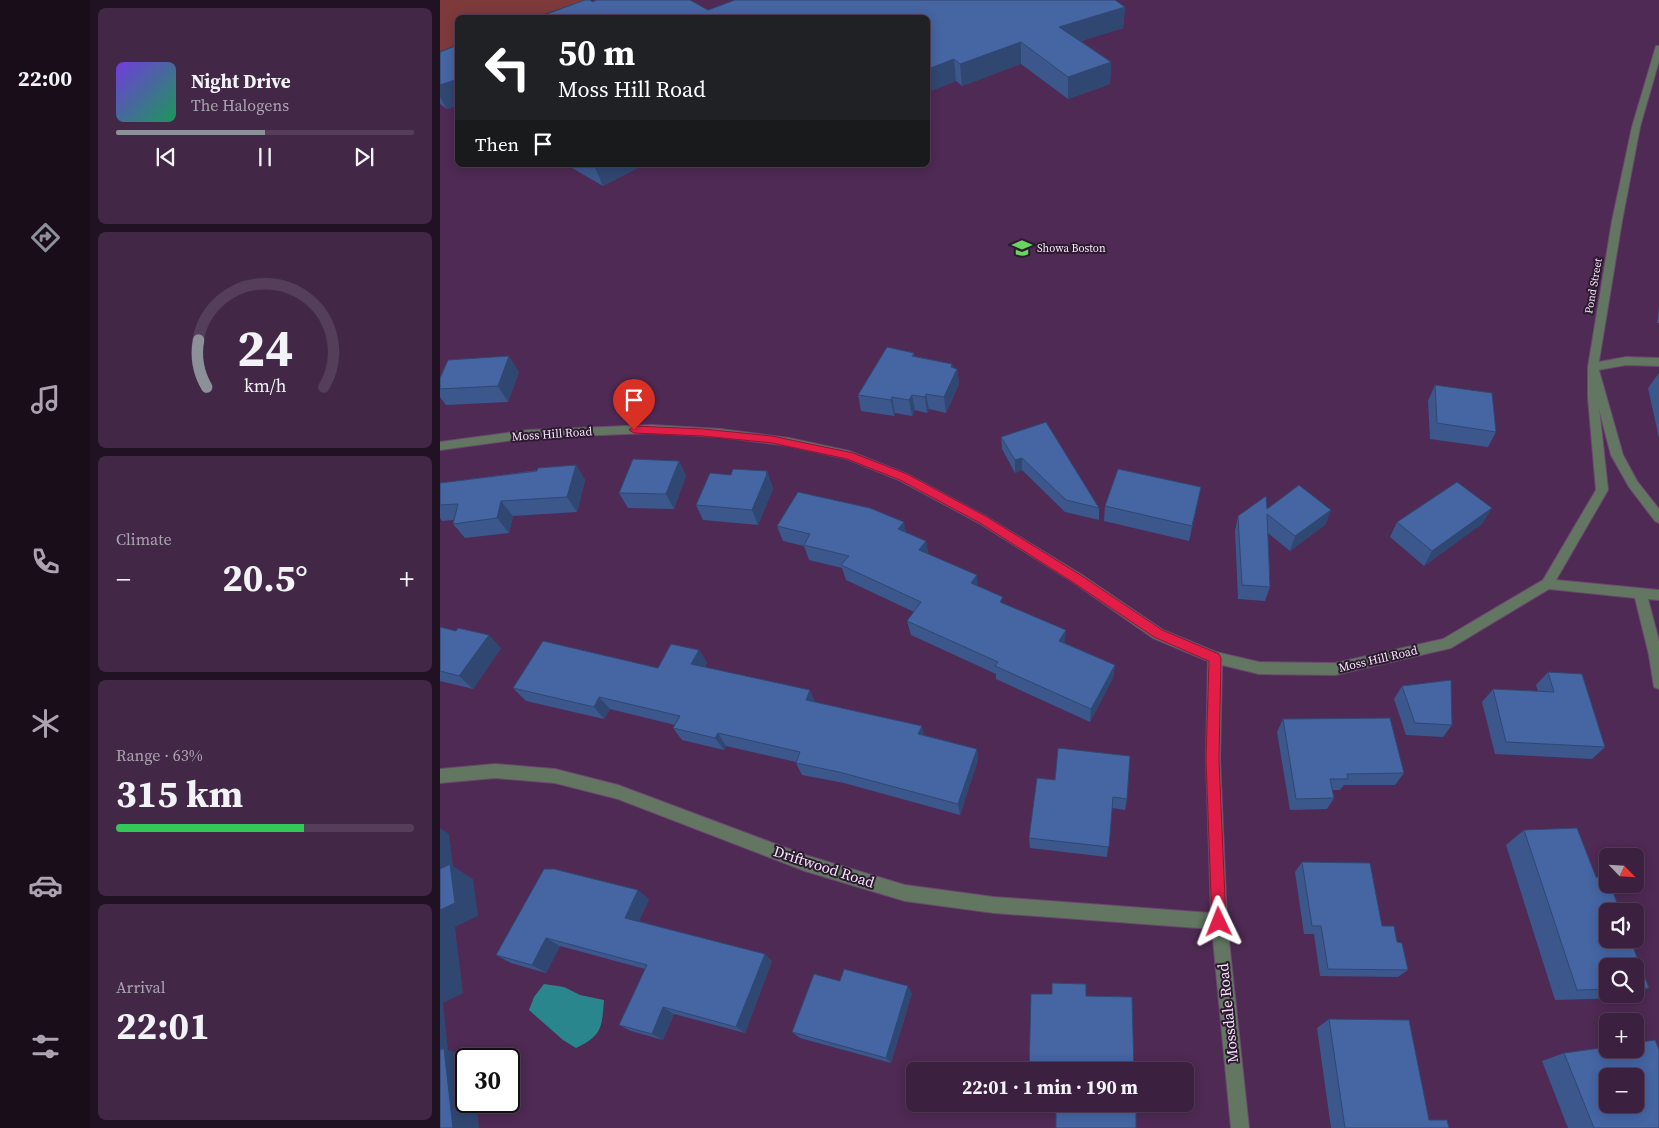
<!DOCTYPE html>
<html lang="en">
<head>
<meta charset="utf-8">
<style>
	:root { --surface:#3b203f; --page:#422846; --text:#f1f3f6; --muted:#aca3b0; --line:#543e59; --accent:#8c9099 }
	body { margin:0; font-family:"Source Serif 4",serif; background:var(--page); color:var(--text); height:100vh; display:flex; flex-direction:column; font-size:19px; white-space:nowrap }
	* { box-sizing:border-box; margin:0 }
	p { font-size:16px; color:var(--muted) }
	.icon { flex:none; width:28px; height:28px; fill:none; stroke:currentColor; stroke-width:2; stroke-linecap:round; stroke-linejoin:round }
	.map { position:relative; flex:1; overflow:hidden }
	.side { display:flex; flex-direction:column; gap:8px; padding:8px; background:#201223; width:350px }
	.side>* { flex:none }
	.banner { position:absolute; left:15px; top:15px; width:475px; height:152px; border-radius:8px; box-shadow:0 2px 12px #0003,0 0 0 1px var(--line); background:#202124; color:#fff; overflow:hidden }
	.needle { width:32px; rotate:115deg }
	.buttons { position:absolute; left:1159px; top:848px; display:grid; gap:10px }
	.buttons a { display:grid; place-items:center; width:45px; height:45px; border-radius:8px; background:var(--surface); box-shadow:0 2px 12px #0003,0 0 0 1px var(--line); font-size:25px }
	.speed { position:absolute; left:15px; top:1048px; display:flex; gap:10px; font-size:25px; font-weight:700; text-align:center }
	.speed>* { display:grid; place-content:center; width:65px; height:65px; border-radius:50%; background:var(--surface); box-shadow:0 2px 12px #0003,0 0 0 1px var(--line); line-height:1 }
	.speed .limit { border:2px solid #111; border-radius:8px; background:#fff; color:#111 }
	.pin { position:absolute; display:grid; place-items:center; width:42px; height:42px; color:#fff; margin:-51px -21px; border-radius:50% 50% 50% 0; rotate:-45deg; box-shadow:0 0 5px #0007 }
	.pin .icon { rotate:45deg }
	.me { position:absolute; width:55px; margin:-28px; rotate:358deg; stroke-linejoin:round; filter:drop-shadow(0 0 4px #0008) }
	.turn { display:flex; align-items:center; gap:18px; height:105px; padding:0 20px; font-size:22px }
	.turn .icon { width:65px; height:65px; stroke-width:2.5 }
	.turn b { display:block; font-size:35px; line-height:42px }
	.then { display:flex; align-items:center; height:48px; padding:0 20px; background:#0003; gap:10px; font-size:19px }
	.big { font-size:38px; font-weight:700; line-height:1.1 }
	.side .card { flex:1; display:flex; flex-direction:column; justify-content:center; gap:8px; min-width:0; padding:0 18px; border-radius:8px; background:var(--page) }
	.side .dial { align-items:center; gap:0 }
	.dial svg { height:130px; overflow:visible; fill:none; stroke:var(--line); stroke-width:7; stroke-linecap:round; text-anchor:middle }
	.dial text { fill:var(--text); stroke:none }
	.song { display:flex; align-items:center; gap:15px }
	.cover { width:60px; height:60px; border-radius:8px; background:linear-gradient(135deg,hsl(260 70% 55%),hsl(150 70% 35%)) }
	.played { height:5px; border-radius:2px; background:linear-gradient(90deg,var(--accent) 50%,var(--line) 50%) }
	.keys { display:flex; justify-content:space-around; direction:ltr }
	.heat { display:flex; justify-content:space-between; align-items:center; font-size:28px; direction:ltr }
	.charge { height:8px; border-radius:4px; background:linear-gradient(90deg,#34c759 63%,var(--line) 0) }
	.trip { position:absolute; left:466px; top:1062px; width:288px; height:50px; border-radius:8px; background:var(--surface); box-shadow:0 2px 12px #0003,0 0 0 1px var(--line); font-weight:700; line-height:50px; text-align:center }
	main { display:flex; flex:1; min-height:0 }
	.dock { display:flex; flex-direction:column; width:90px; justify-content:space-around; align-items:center; background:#180d19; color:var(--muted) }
	.dock .icon { width:35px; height:35px }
	.dock .current { color:var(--accent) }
	.dock b { font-size:22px; color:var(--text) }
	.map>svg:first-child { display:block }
	.green { fill:#7e3a3a }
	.water { fill:#2a868d }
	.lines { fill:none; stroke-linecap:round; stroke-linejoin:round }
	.minor-casing { stroke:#6a486f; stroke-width:2 }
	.tertiary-casing { stroke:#6a486f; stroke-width:2 }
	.minor { fill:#637661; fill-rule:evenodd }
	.tertiary { fill:#637661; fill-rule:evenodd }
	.wall { fill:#3b578c }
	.shaded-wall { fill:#304772 }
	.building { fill:#4565a3; stroke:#304772; fill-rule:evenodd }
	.route { fill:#e11d48; stroke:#92132f }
	.labels { text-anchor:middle; stroke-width:4; stroke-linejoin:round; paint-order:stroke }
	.far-poi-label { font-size:11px; fill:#fae3fd; stroke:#2b1b2e; text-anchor:start }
	.far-street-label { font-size:11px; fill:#fae3fd; stroke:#2b1b2e }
	.street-label { font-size:12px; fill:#fae3fd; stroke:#2b1b2e }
	.near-street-label { font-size:15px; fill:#fae3fd; stroke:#2b1b2e }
</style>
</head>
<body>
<main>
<nav class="dock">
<b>22:00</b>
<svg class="icon current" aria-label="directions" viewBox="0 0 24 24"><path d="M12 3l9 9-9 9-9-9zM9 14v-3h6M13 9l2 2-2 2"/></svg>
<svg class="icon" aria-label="music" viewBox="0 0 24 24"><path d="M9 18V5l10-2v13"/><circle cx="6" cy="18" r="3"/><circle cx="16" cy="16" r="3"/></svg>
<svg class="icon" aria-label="phone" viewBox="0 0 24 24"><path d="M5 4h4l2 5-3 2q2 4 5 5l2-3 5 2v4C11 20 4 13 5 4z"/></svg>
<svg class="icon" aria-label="climate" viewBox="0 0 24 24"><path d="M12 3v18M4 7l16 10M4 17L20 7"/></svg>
<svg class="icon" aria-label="car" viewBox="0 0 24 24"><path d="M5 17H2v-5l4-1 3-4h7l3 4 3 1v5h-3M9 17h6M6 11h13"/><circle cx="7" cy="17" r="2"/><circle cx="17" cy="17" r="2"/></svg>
<svg class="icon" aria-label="filters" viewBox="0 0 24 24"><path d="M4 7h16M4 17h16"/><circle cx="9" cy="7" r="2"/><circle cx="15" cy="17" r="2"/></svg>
</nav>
<section class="side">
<div class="card">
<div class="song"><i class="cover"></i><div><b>Night Drive</b><p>The Halogens</p></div></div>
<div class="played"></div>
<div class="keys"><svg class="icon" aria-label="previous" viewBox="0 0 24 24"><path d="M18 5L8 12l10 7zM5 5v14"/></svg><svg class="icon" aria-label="pause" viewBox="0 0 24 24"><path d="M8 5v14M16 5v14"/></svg><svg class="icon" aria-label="next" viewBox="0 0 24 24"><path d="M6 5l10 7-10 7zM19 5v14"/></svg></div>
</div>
<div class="card dial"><svg viewBox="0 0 100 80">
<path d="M14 69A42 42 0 1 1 86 69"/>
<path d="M14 69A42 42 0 0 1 9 40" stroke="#8c9099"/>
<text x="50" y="56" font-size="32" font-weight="700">24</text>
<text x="50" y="72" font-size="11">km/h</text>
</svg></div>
<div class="card"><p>Climate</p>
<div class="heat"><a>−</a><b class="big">20.5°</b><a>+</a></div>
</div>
<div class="card"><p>Range · 63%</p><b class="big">315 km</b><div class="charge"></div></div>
<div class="card"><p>Arrival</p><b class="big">22:01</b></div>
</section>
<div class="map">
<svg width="1219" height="1128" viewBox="0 0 1219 1128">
	<rect width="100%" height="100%" fill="#4f2a54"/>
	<path class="green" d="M0,0h146l-51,17 -77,1 -1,27 -17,6z"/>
	<path class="water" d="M104,984l20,3 16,8 24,5c-2,27 -2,36 -28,48l-13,-8 -34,-30 5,-13z"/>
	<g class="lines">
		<defs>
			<path id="minor" d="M1186,357l33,1v8l-33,-1 -28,5v28l10,92 -52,90 103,10v10l-11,-1 11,42v48l-5,-2 -5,-32 -14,-57 -86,-9 -98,59 -116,27 -76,-1 -37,-9 -2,94 7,163 22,206h-18l-19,-199 -218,-16 -89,-12 -100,-30 -187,-72 -63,-16 -60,-5 -55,5v-14l55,-5 60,5 63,16 187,70 100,30 89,12 217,16 -5,-154 2,-98 -55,-23 -79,-55 -95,-60 -80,-43 -52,-21 -58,-13 -69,-9 -69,-4 -123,5 -88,12v-8l88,-12 123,-5 69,4 69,9 60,13 58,23 80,43 95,58 81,55 53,22 43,10 76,1 108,-24 100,-59 53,-90 -8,-92v-31l5,-4z"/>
			<path id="tertiary" d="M1216,46h3v15l-19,66 -18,94 -24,146 25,88 14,26 22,28v14l-4,-2 -26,-34 -18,-32 -23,-88 24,-146 20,-94z"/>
		</defs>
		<use href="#minor" class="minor-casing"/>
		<use href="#tertiary" class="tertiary-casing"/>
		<use href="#minor" class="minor"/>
		<use href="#tertiary" class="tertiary"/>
	</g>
	<path class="wall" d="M152,2l116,8 417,-3 -2,21 -42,13 30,21 -1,22 -42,15 -47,-35 -59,22 -6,-5 -28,11v-74h-392z
		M18,45v60l-11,4 -7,-5v-52z
		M130,165h73l-40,21 -31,-18z
		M1219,307v16h-2z
		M474,353v3l38,8 1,4 4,1 2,15 -13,29 -17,-4 -2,4 -12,-3 -3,6 -17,-3 -1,3 -33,-5 -3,-16z
		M79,372l-11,30 -62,3 -6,-8v-19z
		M1219,373v65l-11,-50z
		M995,385l61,47 -8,15 -58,-8 -2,-38z
		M561,437l98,71v12l-34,-8 -43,-42 -7,3 -13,-24z
		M239,461l7,15 -12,33 -46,-1 -9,-15z
		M136,465l9,15 -8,32 -64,4 -4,17 -44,5 -12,-14 1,-4 -12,1 -2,-3v-35z
		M327,471l6,18 -15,36 -55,-5 -7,-15 35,-30z
		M758,502l-9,39 -85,-20 1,-15z
		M827,509l59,15 -36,27 -22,-18 2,54 -5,14 -27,-2 -3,-68 3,-15z
		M957,522l86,1 -59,43 -34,-29z
		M337,526l129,7 20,8 2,13 75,49 62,40 50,22 -2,13 -23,44 -94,-43v-5l-85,-39 -4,-14 7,-9 -68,-32 -4,-12 -33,-8 -5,-14 -21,-5z
		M0,627l16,4 45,17 -28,41 -33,-8z
		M259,650l8,13 -2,4 111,35 108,33 53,14 1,11 -18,55 -116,-32 -42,-8 -6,-12v-1l-70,-16 -2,4 -42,-10 -9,-12 2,-3 -65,-16 -6,10 -78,-18 -13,-13 145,-20z
		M1108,672l57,75 -13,12 -97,-5 -13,-52 11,-13 45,2 -2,-6z
		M962,686l50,39 -9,12 -37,-2 -12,-36z
		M843,719l121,54 -9,12h-51l-4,5h-8l2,8 -7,11 -37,1 -13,-78z
		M597,778l90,21 -2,11 -13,-2 -5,49 -77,-9 -1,-10z
		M1084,830l72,47 53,111 -14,5v-27h-27v28h26l-10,4 -69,2 -49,-155z
		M862,862l80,64 15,16 11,28 -10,7 -78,-1 -6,-42h-10l-9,-62z
		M209,899l-10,22 133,40 -27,72 -71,-19 -11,26 -32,-9 -12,-6 26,-56 -85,-23 -14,27 -35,-10 -15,-8z
		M472,993l-21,70 -91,-25 -8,-6z
		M889,1019l100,101 20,8h-118l-14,-100z
		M1124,1053l95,75h-91l-26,-67z
		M588,1104h108l-80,3 -27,-1z"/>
	<path class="shaded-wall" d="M685,7l-2,21 -65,20 1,-21z
		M581,42v22l-59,22 -2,-22z
		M514,59l2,22 -28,11v-23z
		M671,62l-1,22 -42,15v-22z
		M18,79v26l-11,4 -7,-12v-12z
		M154,165h49l-40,21z
		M69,356l10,16 -11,30 -10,-16z
		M512,364l2,13 3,-8 2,15 -13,29 -2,-16z
		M486,394l3,15 -2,4 -2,-16z
		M472,395l3,15 -3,6 -3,-16z
		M452,397l3,16 -1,3 -3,-16z
		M582,458v12l-7,3v-13z
		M239,461l7,15 -12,33 -8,-15z
		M136,465l9,15 -8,32 -10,-15z
		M327,471l6,18 -15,36 -6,-15z
		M761,487l-3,15 -9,39 3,-15z
		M61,501l12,15 -4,17 -12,-15z
		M1052,508l-9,15 -59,43 8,-15z
		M891,510l-5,14 -36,27 5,-15z
		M464,522l3,15 -9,-8z
		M486,541l2,14 -9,-5z
		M537,575l1,14 -7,-6z
		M626,630l-1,13 -6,-2z
		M49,635l12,13 -28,41 -14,-13z
		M259,650l8,13 -8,14 -8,-13z
		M675,665l-2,13 -23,44 1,-13z
		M370,690l6,13 -10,-3z
		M159,697l11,12 -6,10 -10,-12z
		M482,726l3,12 -7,-4z
		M278,733l8,13 -2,4 -9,-12z
		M537,749l1,11 -18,55 -2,-11z
		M0,828l9,6 4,32 20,13 5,37 -23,11 8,66 -20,10 5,47 22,6v3h-4v42h10l3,27h-26l-13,-66z
		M198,890l11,9 -13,28 -11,-9z
		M106,938l14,8 -14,27 -14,-8z
		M325,954l7,7 -27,72 -9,-6z
		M468,986l4,7 -21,70 -5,-5z
		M223,1007l11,7 -11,26 -11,-6z"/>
	<path class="building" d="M145,0h5l2,2 5,-2h93l18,10 27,-10h380l10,7 -66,20 52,35 -43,15 -47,-35 -61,22 -6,-5 -26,10v-51h-392z
		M18,45v34l-18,6v-33z
		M447,347l27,6 -2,3 40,8 -1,3 6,2 -13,28 -18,-3 -1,3 -13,-2 -3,5 -17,-3 -1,3 -33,-5z
		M69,356l-11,30 -58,3v-11l8,-18z
		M995,385l57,8 4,39 -59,-9z
		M606,422l53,86 -33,-8 -44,-42 -7,2 -14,-23z
		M193,459l46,2 -13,33 -47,-1z
		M136,465l-9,32 -66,4 -4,17 -44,6 5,-20 -18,1v-22l97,-12 1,-3z
		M293,469l34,2 -1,3h1l-15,36 -56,-5 14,-32 21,2z
		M678,469l83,18 -9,39 -87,-20z
		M1017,482l35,26 -60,43 -35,-29z
		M859,485l32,25 -36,26 -28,-22 3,73 -28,-2 -4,-69 28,-20 1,13z
		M358,492l72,16 34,14 -6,7 28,12 -7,9 58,25 -6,8 32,14 -3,5 66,28 -7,11 56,24 -24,44 -96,-43 3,-4 -91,-41 14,-19 -80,-37 8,-9 -45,-11 6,-11 -33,-8z
		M0,627l16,4 2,-3 31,7 -30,41 -19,-5z
		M103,641l115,27 13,-24 28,6 -8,14 119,26 -4,10 116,26 -4,8 59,15 -19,55 -119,-32 -43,-9 4,-11 -82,-19 -3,5 -42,-10 7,-12 -81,-19 -5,10 -81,-19z
		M1108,672l34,2 23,73 -99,-5 -13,-53 61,3z
		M1011,680l1,45 -37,-2 -13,-37z
		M950,718l14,55 -57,1 1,5h-18l4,19 -38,1 -13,-80z
		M618,748l72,8 -3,43 -14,-2 -4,50 -80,-9 8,-60 18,2z
		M1137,828l19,49h11l1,7h2l10,27h-12v28h22l19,49h-14v-22h-27v23l-31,1 -53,-160z
		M862,862l68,1 12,63h12l3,16 5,1 6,27 -80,-1 -7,-43h-9z
		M10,864l5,39 -15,7v-41z
		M104,869h10l84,21 -13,28 140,36 -29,73 -73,-20 -11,27 -33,-9 28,-60 -101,-27 -14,27 -36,-10z
		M404,969l64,17 -22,72 -94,-26 22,-58 26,7z
		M612,983l34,1v12l46,1 2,74h-105l2,-77h21z
		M889,1019l80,1 20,100h18l2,8h-104z
		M1215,1040l4,10v78h-65l-30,-75 44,-6v2h27v-6zM1168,1076h27v28h-27z
		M4,1048l9,80h-13v-78z
		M616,1104h80v24h-80z"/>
	<path class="route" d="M194,426l69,3 69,7 81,17 54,21 80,43 95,59 80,54 57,24 2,4 -2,101 7,163 -2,6 -5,2 -5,-2 -2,-6 -6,-163 3,-98 -55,-24 -80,-54 -94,-60 -80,-43 -53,-21 -75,-16 -69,-7 -69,-3 -5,-3z"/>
	<defs>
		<symbol id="school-bare" viewBox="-9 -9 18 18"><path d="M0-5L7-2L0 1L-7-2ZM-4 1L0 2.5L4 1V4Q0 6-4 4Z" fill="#6bd363" stroke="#2b1b2e" stroke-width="2.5" paint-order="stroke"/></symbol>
	</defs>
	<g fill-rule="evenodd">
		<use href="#school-bare" x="568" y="234" width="28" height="28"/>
	</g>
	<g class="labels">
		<g class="far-poi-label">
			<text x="597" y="252">Showa Boston</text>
		</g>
		<g class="far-street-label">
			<text transform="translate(1153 286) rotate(-80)" y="4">Pond Street</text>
		</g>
		<g class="street-label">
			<text transform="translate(112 434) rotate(-4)" y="4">Moss Hill Road</text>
			<text transform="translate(938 659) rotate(-13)" y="4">Moss Hill Road</text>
		</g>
		<g class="near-street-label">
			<text transform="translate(384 867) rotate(18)" y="5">Driftwood Road</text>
			<text transform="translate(788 1013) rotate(-96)" y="5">Mossdale Road</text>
		</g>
	</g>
</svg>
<div class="buttons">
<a><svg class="needle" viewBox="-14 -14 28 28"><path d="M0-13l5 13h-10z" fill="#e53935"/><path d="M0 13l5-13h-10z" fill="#aca3b0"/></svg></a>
<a><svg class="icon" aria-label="sound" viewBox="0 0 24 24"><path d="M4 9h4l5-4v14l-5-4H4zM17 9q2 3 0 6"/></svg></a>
<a><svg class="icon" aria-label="search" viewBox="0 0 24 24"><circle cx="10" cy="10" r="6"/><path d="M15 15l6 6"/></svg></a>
<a>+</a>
<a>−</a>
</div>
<div class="speed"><div class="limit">30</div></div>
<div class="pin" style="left:194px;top:430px;background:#d93025"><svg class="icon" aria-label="arrive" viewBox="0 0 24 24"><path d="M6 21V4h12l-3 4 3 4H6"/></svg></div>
<svg class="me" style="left:779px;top:922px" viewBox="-20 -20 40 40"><path d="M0-17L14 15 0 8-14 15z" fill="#e11d48" stroke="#fff" stroke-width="4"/></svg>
<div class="trip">22:01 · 1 min · 190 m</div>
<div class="banner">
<div class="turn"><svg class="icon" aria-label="left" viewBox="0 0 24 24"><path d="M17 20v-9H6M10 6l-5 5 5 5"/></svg><div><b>50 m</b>Moss Hill Road</div></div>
<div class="then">Then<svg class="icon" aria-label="arrive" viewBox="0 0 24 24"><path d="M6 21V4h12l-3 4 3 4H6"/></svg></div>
</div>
</div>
</main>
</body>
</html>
